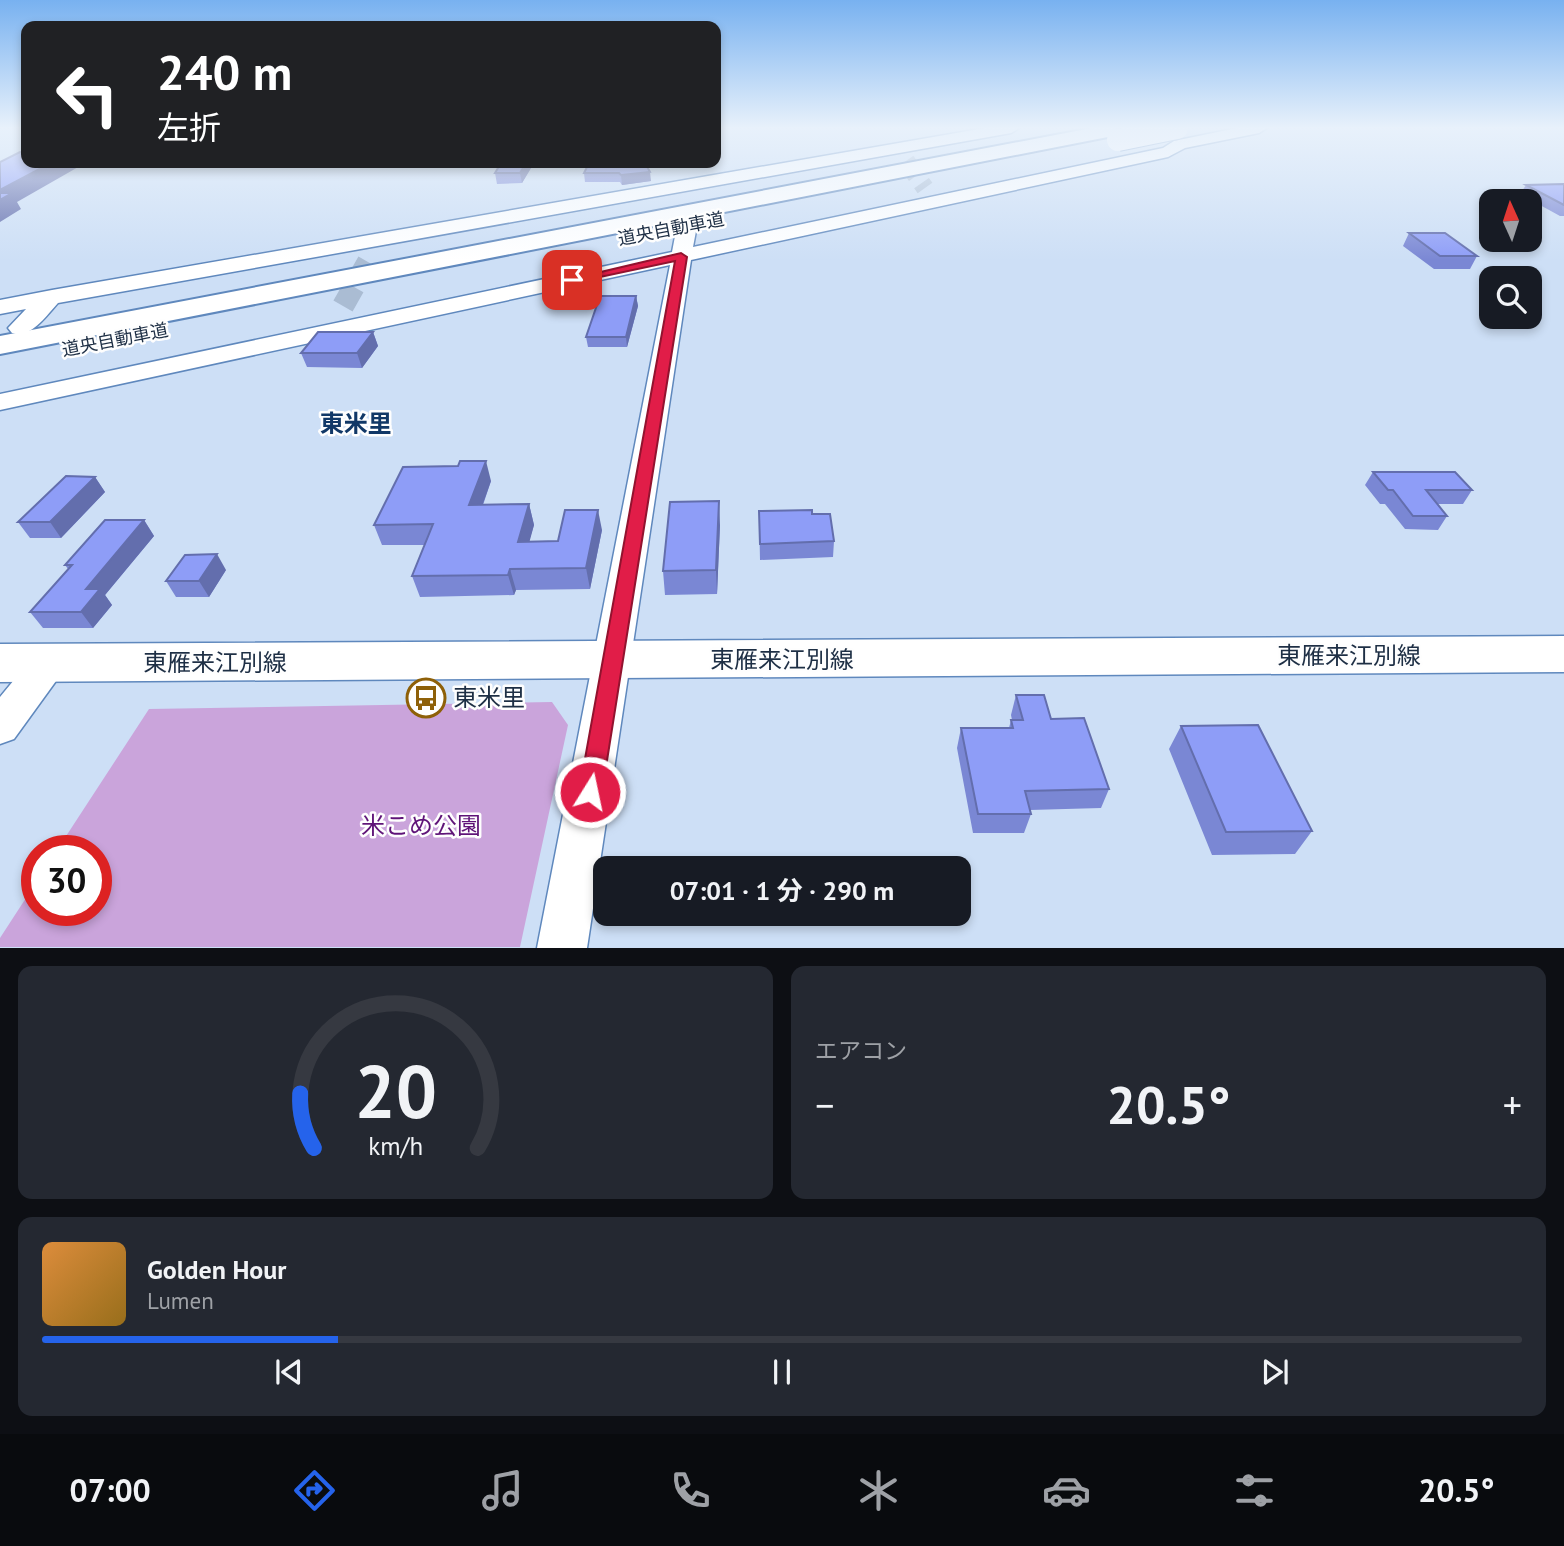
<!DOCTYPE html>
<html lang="ja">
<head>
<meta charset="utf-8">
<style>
	:root { --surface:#171b24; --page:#242831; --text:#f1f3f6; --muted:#9ea1a6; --line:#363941; --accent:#2563eb }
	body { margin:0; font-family:"PT Sans","Noto Sans JP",sans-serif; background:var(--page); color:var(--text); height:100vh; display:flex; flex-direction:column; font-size:26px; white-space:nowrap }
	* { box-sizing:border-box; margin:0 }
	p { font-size:23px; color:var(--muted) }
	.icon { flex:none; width:38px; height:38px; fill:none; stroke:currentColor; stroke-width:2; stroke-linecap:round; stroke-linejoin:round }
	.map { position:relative; height:948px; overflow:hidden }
	.drawer { display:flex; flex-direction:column; gap:18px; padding:18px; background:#0d0f14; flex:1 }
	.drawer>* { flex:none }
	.hud { position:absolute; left:21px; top:21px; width:700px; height:147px; border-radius:14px; box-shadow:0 4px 10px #0003; background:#202124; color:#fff; overflow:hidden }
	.needle { width:46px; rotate:357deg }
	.fabs { position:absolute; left:1479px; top:189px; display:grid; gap:14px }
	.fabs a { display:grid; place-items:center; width:63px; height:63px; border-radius:14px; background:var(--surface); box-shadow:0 4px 10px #0003; font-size:35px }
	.speed { position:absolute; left:21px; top:835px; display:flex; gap:14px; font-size:35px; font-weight:700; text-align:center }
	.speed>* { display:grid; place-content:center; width:91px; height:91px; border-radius:50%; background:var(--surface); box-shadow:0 4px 10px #0003; line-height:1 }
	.speed .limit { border:10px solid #d22; background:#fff; color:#111 }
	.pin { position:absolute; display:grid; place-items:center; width:60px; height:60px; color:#fff; margin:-30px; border-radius:14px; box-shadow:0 4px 10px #0006 }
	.me { position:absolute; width:77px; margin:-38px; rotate:10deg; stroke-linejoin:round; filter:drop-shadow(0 0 5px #0008) }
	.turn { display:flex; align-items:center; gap:24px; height:147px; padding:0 21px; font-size:32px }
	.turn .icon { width:91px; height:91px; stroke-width:2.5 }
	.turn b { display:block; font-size:49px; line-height:60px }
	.big { font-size:52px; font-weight:700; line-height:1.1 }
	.drawer .tile { flex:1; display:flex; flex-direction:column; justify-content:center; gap:10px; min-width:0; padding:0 24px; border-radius:14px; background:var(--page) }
	.drawer .dial { align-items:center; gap:0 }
	.dial svg { height:182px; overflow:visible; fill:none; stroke:var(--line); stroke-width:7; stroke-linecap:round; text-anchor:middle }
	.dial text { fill:var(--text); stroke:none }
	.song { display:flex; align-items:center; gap:21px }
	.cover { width:84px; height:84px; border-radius:10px; background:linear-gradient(135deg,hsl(30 70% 55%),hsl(40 70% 35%)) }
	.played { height:7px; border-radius:4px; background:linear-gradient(90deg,var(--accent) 20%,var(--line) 20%) }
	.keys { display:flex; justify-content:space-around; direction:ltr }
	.heat { display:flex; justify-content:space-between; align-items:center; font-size:38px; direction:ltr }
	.drawer .tiles { flex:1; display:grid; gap:18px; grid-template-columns:1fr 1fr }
	.tile:last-child { grid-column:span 2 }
	.trip { position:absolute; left:593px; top:856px; width:378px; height:70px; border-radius:14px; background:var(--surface); box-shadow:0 4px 10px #0003; font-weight:700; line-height:70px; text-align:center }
	.menu { display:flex; height:112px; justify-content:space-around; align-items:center; background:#090b0e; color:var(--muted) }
	.menu .icon { width:49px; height:49px }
	.menu .current { color:var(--accent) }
	.menu b { font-size:32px; color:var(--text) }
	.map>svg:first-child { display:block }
	.green { fill:#caa4db }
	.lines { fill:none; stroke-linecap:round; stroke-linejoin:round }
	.minor-tunnel-far1 { stroke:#aabcd3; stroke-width:18; stroke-dasharray:18 9; stroke-linecap:butt }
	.minor-tunnel { stroke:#aabcd3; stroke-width:22; stroke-dasharray:22 10; stroke-linecap:butt }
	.minor-casing { stroke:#5f88bd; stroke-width:3 }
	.major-casing { stroke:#5f88bd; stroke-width:3 }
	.highway-casing { stroke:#5f88bd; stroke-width:4 }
	.minor { fill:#fff; fill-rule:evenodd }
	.major { fill:#fff; fill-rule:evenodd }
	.highway { fill:#fff; fill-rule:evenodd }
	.highway-bridge-casing { stroke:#5f88bd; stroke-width:24; stroke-linecap:butt }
	.highway-bridge { stroke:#fff; stroke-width:22 }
	.wall { fill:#7a87d4 }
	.shaded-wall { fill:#636ead }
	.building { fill:#8e9df7; stroke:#636ead; stroke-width:2 }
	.route { fill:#e11d48; stroke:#92132f; stroke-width:2 }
	.labels { text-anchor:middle; stroke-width:5; stroke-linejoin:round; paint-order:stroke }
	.far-street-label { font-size:18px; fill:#1e2f45; stroke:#fefefe }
	.quarter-label { font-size:24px; font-weight:bold; fill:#113867; stroke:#fefefe }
	.near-street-label { font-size:24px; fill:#1e2f45; stroke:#fefefe }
	.near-poi-label { font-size:24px; fill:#1e2f45; stroke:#fefefe; text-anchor:start }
	.near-park-label { font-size:24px; fill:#5f1478; stroke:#fefefe }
</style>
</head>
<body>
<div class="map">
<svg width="1564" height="948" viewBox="0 0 1564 948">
	<rect width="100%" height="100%" fill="#cddff6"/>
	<path class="green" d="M552,702l16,23 -48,222h-520v-9l37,-57v29h59v-60h-39l92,-141z"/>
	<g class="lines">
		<path class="minor-tunnel-far1" d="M906,161l19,27"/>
		<path class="minor-tunnel" d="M343,306l25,-44"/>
		<defs>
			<path id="minor" d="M985,128h34l-8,5 -953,170c-13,14 -26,35 -46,30l-4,-5 18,-19 -26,5v-14l52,-10z
				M1237,128h30l-8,5 -74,15 -17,9 -477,103 -104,688h-50l133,-683 -670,145v-16l672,-142 4,-21 10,-6 10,6 -3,16 470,-99 11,-7z
				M50,648l13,4 6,11 -55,76 -14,5v-47l37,-45z"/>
			<path id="major" d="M1564,636v36l-1564,10v-38z"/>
			<path id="highway" d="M1092,128h41l-10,6 -1123,220v-18z"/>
		</defs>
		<use href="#minor" class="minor-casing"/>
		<use href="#major" class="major-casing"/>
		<use href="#highway" class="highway-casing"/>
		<use href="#minor" class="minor"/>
		<use href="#major" class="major"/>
		<use href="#highway" class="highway"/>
		<defs>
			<path id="highway-bridge" d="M1118,140l59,-12"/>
		</defs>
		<use href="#highway-bridge" class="highway-bridge-casing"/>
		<use href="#highway-bridge" class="highway-bridge"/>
	</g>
	<path class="wall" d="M534,163l-12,20 -25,1 -2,-11z
		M589,163l62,18 -29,4 -2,-3h-35l-1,-9z
		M1564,184v32h-4l-40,-22 6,-9z
		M1409,233l68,23 -7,13h-36l-31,-23z
		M636,296l2,10 -11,41h-39l-2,-10z
		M373,332l5,14 -16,22 -55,-1 -6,-14z
		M1373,472l99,18 -9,14h-26l10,12 -9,14 -33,-1 -20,-25h-5l-15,-19z
		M95,477l10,15 -44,46h-31l-12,-16z
		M491,481l-8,24 46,-1 5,21 -5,16h29l44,-11 -12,59 -74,1 -2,5 -94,2 -8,-21 13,-31h-43l-8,-20z
		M759,511l53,3 22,27 -1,16 -73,3z
		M144,520l10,16 -49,59 7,10 -19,23h-50l-13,-16 38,-43 -3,-4z
		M720,525l-3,69 -52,1 -2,-24z
		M226,570l-17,27h-33l-10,-16z
		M1016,695l35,24 58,70 -8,19 -71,2 1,4 -7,19h-51l-16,-85 4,-20h48l2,-8h1l-1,-5z
		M1181,726l131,105 -17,23 -83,1 -43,-106z"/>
	<path class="shaded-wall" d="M51,163h28l1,3 -63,36 4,7 -21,13v-32z
		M526,163h8l-12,20 -2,-10z
		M650,172l1,9 -29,4 -1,-10z
		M636,296l2,10 -11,41 -1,-10z
		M373,332l5,14 -16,22 -5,-15z
		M486,461l5,20 -16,45 -6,-21z
		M95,477l10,15 -44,46 -11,-16z
		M719,501l1,24 -3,69 -1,-24z
		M529,504l5,21 -10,37 -6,-20z
		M598,510l4,20 -12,59 -4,-21z
		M144,520l10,16 -49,59 7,10 -19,23 -12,-16 5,-23z
		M217,554l9,16 -17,27 -10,-16z
		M510,569l6,21 -2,5 -6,-20z"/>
	<path class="building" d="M20,152h6v11h25l-51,27v-28z
		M501,163h25l-6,10h-25z
		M589,163h56l5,9 -29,3 -2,-2h-35z
		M1564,184v21l-38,-20z
		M0,193h12l-12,7z
		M1409,233h36l32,23h-37z
		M600,296h36l-10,41h-40z
		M318,332h55l-16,21h-56z
		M460,461h26l-17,44 60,-1 -11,38 40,-1 7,-31h33l-12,58 -76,1 -2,6 -96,1 21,-52 -59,1 29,-58 55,-1z
		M1373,472h82l17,18h-46l21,26h-34l-20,-26h-5z
		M66,476l29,1 -45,45h-32z
		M719,501l-3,69 -53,1 7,-69z
		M812,510v4h18l4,27 -74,3 -1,-33z
		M105,520h39l-58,69h14l-19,23h-51l42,-47h-7z
		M217,554l-18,27h-33l19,-26z
		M1016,695h28l7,24 33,-1 25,71 -84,2 6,23h-53l-17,-86h52l-2,-8h12z
		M1258,725l54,106 -86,1 -45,-106z"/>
	<linearGradient id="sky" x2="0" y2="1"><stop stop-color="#78b1f0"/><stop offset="0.49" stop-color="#e8f1fb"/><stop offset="1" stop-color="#e8f1fb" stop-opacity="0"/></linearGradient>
	<rect width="1564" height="261" fill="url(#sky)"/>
	<path class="route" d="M681,253l6,4 -85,535 -4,7 -8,3 -8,-3 -3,-7 96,-531 -103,22 -5,-3z"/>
	<defs>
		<symbol id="bus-ring" viewBox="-11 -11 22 22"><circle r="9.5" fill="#fefefe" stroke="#8e6008" stroke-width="1.5"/><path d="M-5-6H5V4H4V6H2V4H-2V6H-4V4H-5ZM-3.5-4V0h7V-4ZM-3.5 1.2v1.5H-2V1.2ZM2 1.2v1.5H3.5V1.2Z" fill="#8e6008"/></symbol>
	</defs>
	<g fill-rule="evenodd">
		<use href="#bus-ring" x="404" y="676" width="44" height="44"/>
	</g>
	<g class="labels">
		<g class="far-street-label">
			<text transform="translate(671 229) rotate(-11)" y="6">道央自動車道</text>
			<text transform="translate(115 340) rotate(-11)" y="6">道央自動車道</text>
		</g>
		<g class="quarter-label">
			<text x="356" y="432">東米里</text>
		</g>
		<g class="near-street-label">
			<text x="1349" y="664">東雁来江別線</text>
			<text x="782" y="668">東雁来江別線</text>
			<text x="215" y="671">東雁来江別線</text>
		</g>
		<g class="near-poi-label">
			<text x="453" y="706">東米里</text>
		</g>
		<g class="near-park-label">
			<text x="421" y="834">米こめ公園</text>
		</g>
	</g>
</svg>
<div class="fabs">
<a><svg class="needle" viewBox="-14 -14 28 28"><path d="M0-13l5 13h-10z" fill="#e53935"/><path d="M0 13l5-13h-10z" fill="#9ea1a6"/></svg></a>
<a><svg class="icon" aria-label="search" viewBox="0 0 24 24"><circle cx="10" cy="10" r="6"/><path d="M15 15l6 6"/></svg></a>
</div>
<div class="speed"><div class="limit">30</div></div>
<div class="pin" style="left:572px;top:280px;background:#d93025"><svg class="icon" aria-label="arrive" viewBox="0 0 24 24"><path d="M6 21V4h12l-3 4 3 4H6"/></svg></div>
<svg class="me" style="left:590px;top:792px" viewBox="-20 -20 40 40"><circle r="17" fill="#e11d48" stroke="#fff" stroke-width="3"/><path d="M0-11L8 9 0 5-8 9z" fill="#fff"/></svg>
<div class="trip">07:01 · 1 分 · 290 m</div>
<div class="hud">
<div class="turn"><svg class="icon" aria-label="left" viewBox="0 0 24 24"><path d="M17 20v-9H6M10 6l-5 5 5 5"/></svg><div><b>240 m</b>左折</div></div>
</div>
</div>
<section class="drawer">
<div class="tiles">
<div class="tile dial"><svg viewBox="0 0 100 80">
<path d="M14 69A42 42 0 1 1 86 69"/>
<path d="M14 69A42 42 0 0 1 8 45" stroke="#2563eb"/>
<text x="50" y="56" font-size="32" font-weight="700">20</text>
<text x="50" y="72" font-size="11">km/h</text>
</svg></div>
<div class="tile"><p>エアコン</p>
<div class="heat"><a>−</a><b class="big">20.5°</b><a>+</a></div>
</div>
<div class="tile">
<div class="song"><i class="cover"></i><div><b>Golden Hour</b><p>Lumen</p></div></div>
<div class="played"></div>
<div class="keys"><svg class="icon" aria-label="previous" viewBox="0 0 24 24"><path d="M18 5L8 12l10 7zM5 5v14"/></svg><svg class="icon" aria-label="pause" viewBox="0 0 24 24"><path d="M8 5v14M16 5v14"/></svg><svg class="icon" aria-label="next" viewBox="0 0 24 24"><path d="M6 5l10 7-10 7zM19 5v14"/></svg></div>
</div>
</div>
</section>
<nav class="menu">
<b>07:00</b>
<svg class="icon current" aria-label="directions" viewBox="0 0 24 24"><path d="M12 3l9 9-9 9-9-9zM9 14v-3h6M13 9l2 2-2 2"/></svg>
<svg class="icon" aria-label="music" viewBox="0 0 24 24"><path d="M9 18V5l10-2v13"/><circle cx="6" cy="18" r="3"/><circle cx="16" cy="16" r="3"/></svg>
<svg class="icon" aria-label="phone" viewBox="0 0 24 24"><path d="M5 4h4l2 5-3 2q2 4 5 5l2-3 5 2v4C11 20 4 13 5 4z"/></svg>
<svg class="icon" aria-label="climate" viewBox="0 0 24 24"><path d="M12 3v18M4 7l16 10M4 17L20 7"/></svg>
<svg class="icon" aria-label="car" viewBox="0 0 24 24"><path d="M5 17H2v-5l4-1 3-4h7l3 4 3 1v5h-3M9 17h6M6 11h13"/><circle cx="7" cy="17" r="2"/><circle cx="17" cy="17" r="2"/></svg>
<svg class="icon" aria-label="filters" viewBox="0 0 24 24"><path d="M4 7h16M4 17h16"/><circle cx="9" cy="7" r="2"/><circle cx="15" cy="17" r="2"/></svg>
<b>20.5°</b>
</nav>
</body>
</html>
